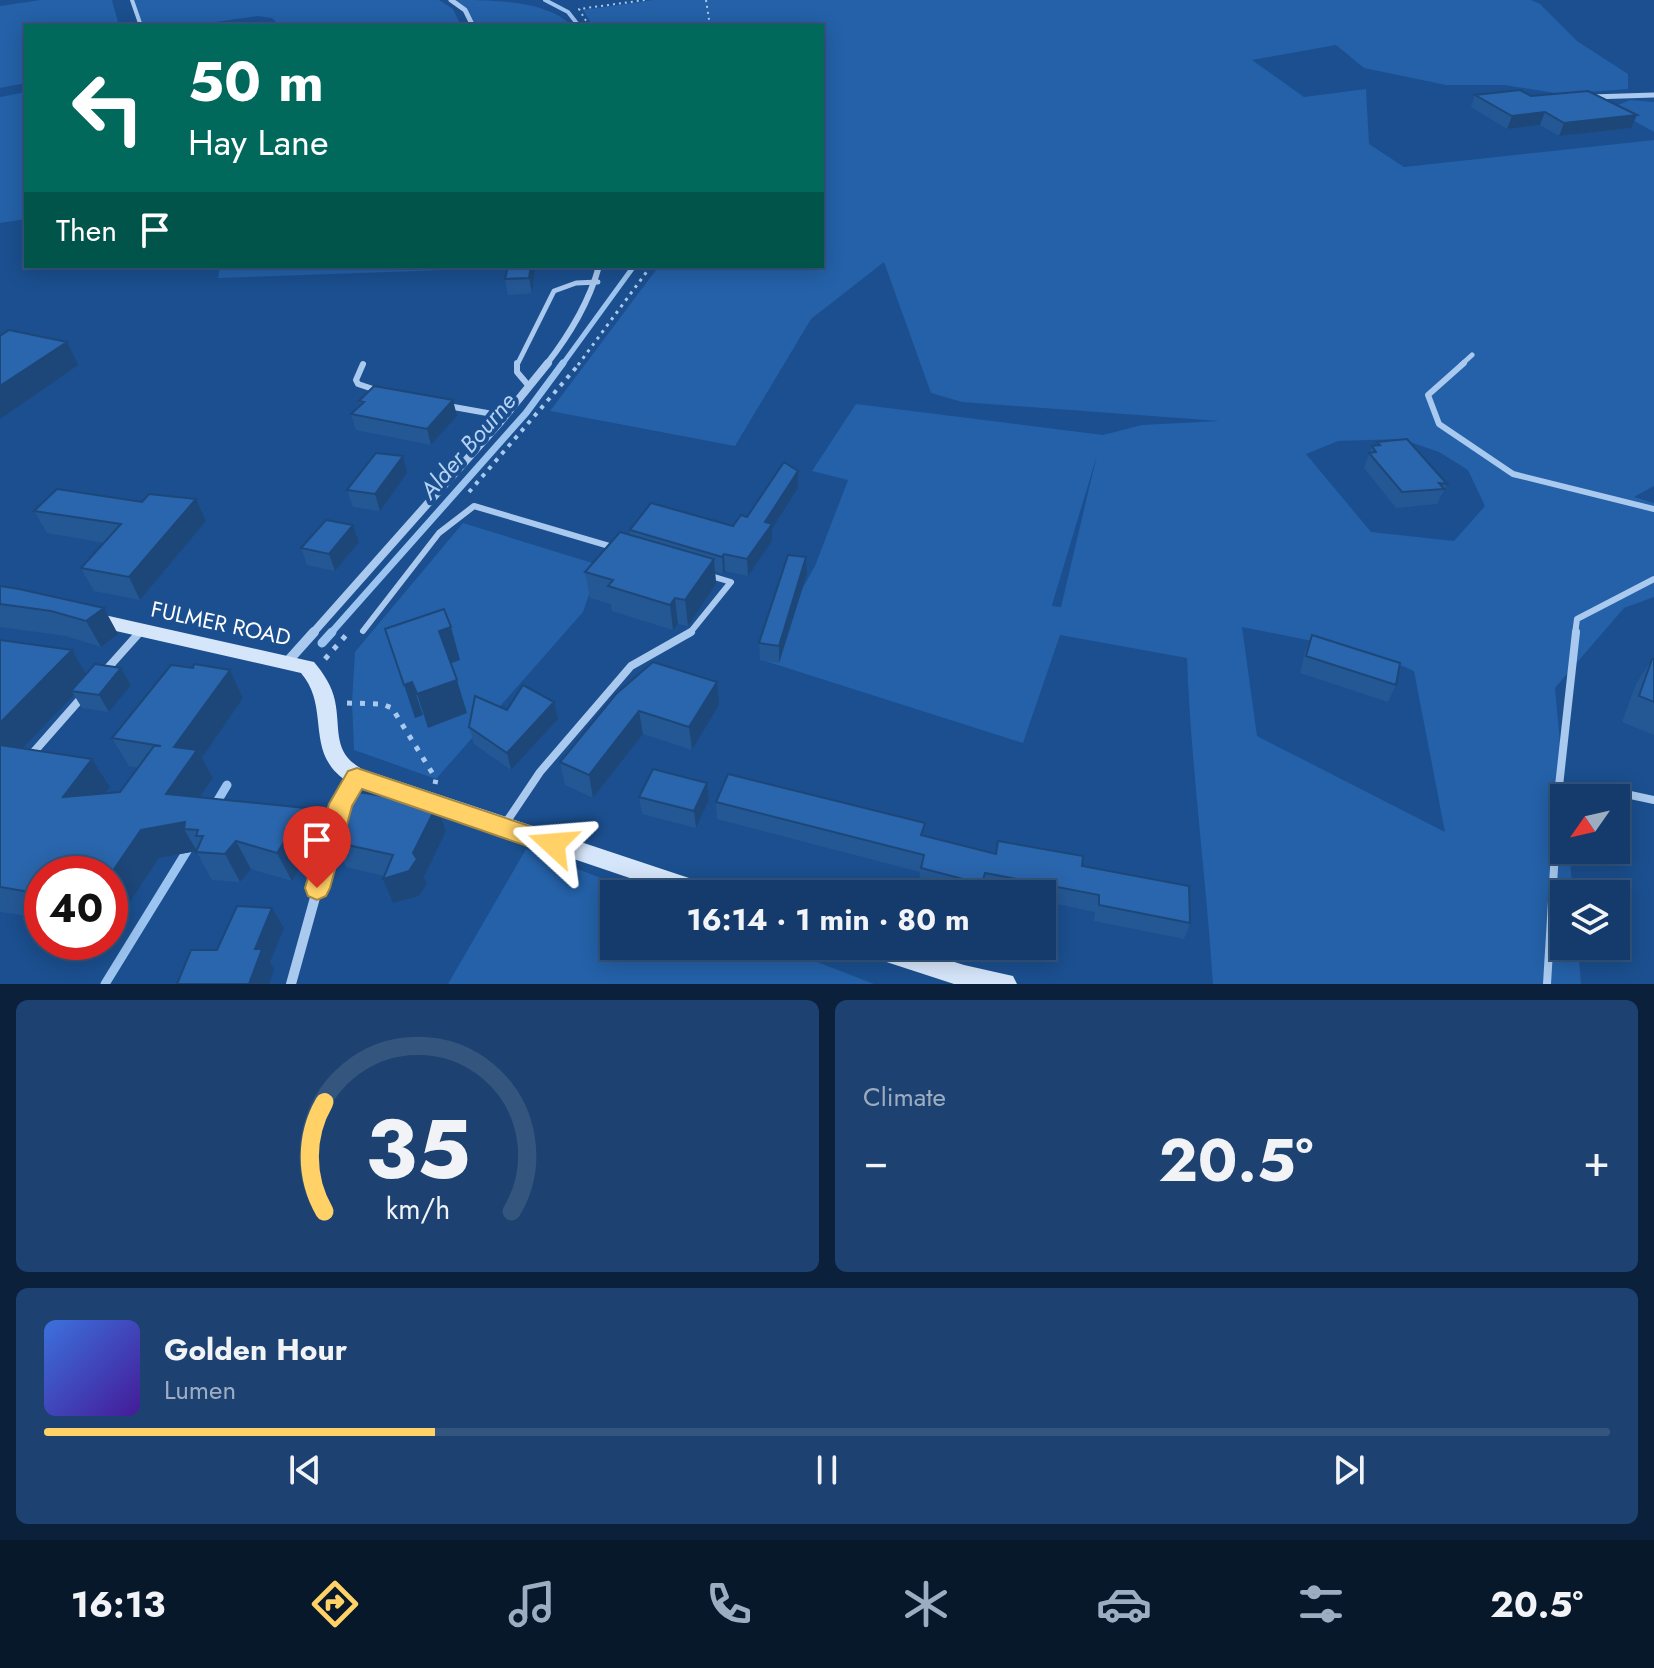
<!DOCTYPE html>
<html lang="en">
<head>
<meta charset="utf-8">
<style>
	:root { --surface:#143b6b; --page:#1d4271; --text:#f1f3f6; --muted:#9dadc1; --line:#33557e; --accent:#ffd166 }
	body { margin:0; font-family:Jost,sans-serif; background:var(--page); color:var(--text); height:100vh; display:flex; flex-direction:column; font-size:30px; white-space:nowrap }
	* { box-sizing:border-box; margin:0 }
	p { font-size:26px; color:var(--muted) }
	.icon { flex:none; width:44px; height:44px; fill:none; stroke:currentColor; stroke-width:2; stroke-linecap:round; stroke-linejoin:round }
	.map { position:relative; height:984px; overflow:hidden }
	.side { display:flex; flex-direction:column; gap:16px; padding:16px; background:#0b203b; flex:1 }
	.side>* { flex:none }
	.top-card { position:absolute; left:24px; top:24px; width:800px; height:244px; border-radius:0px; box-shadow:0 4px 20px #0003,0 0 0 2px var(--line); background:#00695c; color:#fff; overflow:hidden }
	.needle { width:52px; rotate:236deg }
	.controls { position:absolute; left:1550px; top:784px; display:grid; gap:16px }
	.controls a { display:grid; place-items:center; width:80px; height:80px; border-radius:0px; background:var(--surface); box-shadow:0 4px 20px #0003,0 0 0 2px var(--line); font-size:40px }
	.speed { position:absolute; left:24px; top:856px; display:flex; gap:16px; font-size:40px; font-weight:700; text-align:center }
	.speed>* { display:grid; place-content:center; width:104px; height:104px; border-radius:50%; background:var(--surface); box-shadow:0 4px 20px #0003,0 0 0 2px var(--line); line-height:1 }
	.speed .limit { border:12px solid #d22; background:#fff; color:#111 }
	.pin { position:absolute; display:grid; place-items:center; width:68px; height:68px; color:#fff; margin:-82px -34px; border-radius:50% 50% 50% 0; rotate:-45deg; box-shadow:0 0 8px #0007 }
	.pin .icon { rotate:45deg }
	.me { position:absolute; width:88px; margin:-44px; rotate:289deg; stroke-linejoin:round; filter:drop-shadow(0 0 6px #0008) }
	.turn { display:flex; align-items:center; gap:28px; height:168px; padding:0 32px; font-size:36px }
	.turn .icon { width:104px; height:104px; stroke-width:2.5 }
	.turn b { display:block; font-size:56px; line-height:68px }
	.then { display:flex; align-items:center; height:76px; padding:0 32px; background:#0003; gap:16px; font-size:30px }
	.big { font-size:60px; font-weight:700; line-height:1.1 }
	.side .widget { flex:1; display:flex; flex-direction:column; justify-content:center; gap:12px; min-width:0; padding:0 28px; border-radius:12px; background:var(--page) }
	.side .dial { align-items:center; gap:0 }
	.dial svg { height:208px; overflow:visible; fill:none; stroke:var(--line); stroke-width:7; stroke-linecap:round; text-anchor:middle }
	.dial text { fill:var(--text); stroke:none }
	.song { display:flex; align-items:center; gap:24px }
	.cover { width:96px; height:96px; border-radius:12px; background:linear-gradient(135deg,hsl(220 70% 55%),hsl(260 70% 35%)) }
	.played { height:8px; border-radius:4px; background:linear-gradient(90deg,var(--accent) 25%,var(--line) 25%) }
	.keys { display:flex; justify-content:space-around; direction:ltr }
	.heat { display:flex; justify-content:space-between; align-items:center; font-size:44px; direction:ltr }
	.side .tiles { flex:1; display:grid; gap:16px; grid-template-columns:1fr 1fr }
	.widget:last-child { grid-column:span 2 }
	.trip { position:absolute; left:600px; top:880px; width:456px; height:80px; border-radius:0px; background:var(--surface); box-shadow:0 4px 20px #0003,0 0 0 2px var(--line); font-weight:700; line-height:80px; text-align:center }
	.tabs { display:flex; height:128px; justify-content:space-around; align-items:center; background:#08182b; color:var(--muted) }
	.tabs .icon { width:56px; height:56px }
	.tabs .current { color:var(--accent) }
	.tabs b { font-size:36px; color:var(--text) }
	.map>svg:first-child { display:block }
	.green { fill:#2461a8; fill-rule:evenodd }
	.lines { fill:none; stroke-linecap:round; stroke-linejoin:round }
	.stream-far3 { stroke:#9cc4f0; stroke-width:4 }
	.stream-far2 { stroke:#9cc4f0; stroke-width:5 }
	.stream-far1 { stroke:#9cc4f0; stroke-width:7 }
	.stream { stroke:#9cc4f0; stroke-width:9 }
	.path-far3 { stroke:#a9c9ee; stroke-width:2; stroke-dasharray:2 4; stroke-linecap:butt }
	.path-far2 { stroke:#a9c9ee; stroke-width:3; stroke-dasharray:3 5; stroke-linecap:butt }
	.path-far1 { stroke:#a9c9ee; stroke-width:4; stroke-dasharray:4 6; stroke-linecap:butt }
	.path { stroke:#a9c9ee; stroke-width:5; stroke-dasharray:5 8; stroke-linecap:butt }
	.lane-far3 { stroke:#a9c9ee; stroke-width:4 }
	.lane-far2 { stroke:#a9c9ee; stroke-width:5 }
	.lane-far1 { stroke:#a9c9ee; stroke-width:6 }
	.lane { stroke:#a9c9ee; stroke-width:8 }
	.street-far3 { stroke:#a9c9ee; stroke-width:5 }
	.street-far2 { stroke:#a9c9ee; stroke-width:6 }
	.street-far1 { stroke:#a9c9ee; stroke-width:8 }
	.street { stroke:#a9c9ee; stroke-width:10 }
	.secondary { fill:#d6e6fa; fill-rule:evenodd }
	.wall { fill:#245895 }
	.shaded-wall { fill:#1d4779 }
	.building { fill:#2a66ad; stroke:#1d4779; stroke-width:2 }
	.route { fill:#ffd166; stroke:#a68842; stroke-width:2 }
	.labels { text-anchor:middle; stroke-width:8; stroke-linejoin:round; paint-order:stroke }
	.street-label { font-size:22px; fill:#fff; stroke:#1b4f8f }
	.water-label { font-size:24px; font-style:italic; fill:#b5d3f5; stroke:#1b4f8f }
</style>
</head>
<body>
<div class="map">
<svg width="1654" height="984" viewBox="0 0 1654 984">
	<rect width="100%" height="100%" fill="#1b4f8f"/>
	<path class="green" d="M40,0h72l7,26h-93v57l-26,5v-82z
		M130,0h309l14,9 8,17h-181l-8,-8 -15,-2 -70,10h-43z
		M452,0c40,0 95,0 120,26h-95l-7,-12z
		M653,0h878l9,4 37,37 51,33v15l-67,5 -56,-9h-59l-82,-17 -28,-23 -84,15 52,37 62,-8 3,55 35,23 250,-27v346l-20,11 20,6v94l-30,11 -69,80 10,110 -1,52h5l4,44h-9v52h14l3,38h-368c-7,-109 -22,-217 -26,-326l-127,-23 -37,108 -261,-83 53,-94 33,-86 -36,-9 44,-67 247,31 39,-10 77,-4 -257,-19 -31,-9 -47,-131 -73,57 -76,127 -185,-35 109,-145h163v-240h-229l-10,-16zM1401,439l38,13 29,18 17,36 -31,35 -83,-9 -65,-78 32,-13zM1097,455l-36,152 -9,-1v-1zM1242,627l130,26 42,18 31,161 -188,-96z
		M26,92v127l-26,4v-126z
		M1630,100l24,2v30l-43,-24z
		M220,266h341l-343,12z
		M463,523l136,42 -16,47 -147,167 -82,-29 -2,-48 3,-50z
		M526,849l116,45h-28v52h162l98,38h-426z"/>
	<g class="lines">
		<path class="stream-far3" d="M545,0l23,12 11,14"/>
		<path class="stream-far2" d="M562,365l72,-99"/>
		<path class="stream-far1" d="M330,634l196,-221 37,-50"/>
		<path class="stream" d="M322,643l10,-11
			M215,805l12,-20
			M105,984l85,-138"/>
		<path class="path-far3" d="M706,0l4,26
			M589,26l-10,-17 66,-9"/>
		<path class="path-far2" d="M578,365l73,-99"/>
		<path class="path-far1" d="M469,492l111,-129"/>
		<path class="path" d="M325,659l23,-26
			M347,703l35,1 10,4 44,71 -1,5"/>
		<path class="lane-far3" d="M132,0l9,26"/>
		<path class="lane-far2" d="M517,365l37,-74 22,-8 22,-1
			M1461,365l11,-10"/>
		<path class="lane-far1" d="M517,363v9l11,13
			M1464,363l-36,32 11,29 74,50 141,35
			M363,364l-7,16 2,4 21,7
			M448,406l56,10
			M363,631l76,-98 35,-27 142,42
			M139,634l2,-3
			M689,634l42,-52 -20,-6
			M1575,634l2,-15 77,-40"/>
		<path class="lane" d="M106,670l34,-38
			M32,754l51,-58
			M1559,786l39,2 56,12
			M505,824l35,-52 91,-106 60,-34
			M1547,984l12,-198 17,-154"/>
		<path class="street-far3" d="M451,0l14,10 8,16
			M1591,97l63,-2"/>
		<path class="street-far2" d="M546,365c24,-31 43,-62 53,-99"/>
		<path class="street-far1" d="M312,634l189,-213 47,-58"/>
		<path class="street" d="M288,661l26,-29
			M291,984l50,-180 16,-27"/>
		<path class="secondary" d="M91,612l223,50c10,12 18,24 21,39 6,29 -3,51 27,68l345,115 8,3 3,7h-41l-327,-111c-48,-28 -18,-74 -49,-110l-216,-49 -3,-5 3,-5z
			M858,946h46l60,19 49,11 4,8h-63l-92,-30z"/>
	</g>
	<path class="wall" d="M1475,95l56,1 100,32 -72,8 -19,-11 -33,4 -36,-22z
		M508,266h27v5l-3,22 -24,2 -3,-16z
		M359,401l98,15 -26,29 -75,-15 -5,-16 9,-8z
		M1377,442l70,42 -10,20 -41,4 -32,-40 8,-22h4z
		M407,473l-27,38 -27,-4 -6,-17z
		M798,488l-26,41v12l-24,35 -23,-5 -2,3 -8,-3 1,13 -28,42 -10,-2 -5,6 -61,-19 -1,-7 -21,-6 -5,-26 45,-37v-5l103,-4 14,-9z
		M196,499l10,22 -66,79 -46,-9 -13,-23 24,-25 -58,-10 -13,-22z
		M353,525l6,17 -24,29 -28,-6 -6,-17z
		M806,557l1,17 -28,89 -19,-3 -1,-17z
		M0,586l118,48 -17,13 -35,-11 -66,-9z
		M1312,635l84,50 -8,17 -88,-29 5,-21z
		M0,640l72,10 14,24 35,-6 10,17 -22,27 -27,-4 -8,-13 -52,54 70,10 18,28 -4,6 14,-1 18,-24 -9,-2 -17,-28 81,-70 37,2 13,28 -41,60 11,20 -13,20 106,10 13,28 -27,45 -41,-12 -11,13 -28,-2 -16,-29 -37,7 -47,71 -2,-1v-54h-68v44l-42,-6z
		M1652,659h2v76l-32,-13 14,-38z
		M616,694l103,11 -27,45 -49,-16 -50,64 -28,-13 -5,-23z
		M507,710l51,9 -47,51 -37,-26 -5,-17z
		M707,783l2,17 -13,28 -54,-14 -3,-17z
		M716,802l208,34 71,18 87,12 108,57 -6,16 -90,-18 1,-9 -53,-11v-7h-38l-22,-4 -1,4h-28l-34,-9 1,-13 -203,-53z
		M437,805l9,26 -22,46 3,7 -8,12 -26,7 -9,-27 -38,-9 -12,-25 12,-27 -3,-8z"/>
	<path class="shaded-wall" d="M1545,112l-5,13 -33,4 5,-13z
		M1637,115l-6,13 -72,8 5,-13z
		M531,266h4v5l-3,22 -3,-15z
		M67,342l11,23 -78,54v-33z
		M453,400l4,16 -26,29 -4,-16z
		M403,456l4,17 -27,38 -5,-17z
		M798,471v17l-26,41v12l-24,35 -1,-17 18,-37z
		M196,499l10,22 -66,79 -11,-23z
		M353,525l6,17 -24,29 -6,-17z
		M724,554l1,17 -2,3 -1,-17z
		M806,557l1,17 -28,89v-17z
		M714,559l2,25 -28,42 -3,-26z
		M675,598l3,26 -5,6 -3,-25z
		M104,608l14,26 -17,13 -15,-26z
		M451,627l9,33 -11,4 -10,-33z
		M72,650l17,29 -18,12 3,4 -74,77v-49z
		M121,668l10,17 -22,27 -10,-17z
		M230,670l13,28 -41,60 11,20 -30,44h2l-1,7 13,22 -38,7 -47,71 -2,-3v-51l56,-81 8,-47z
		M457,680l10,33 -39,15 -11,-34z
		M412,682l11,33 -8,3 -11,-33z
		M717,682l2,23 -27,45 -3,-23z
		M554,702l4,17 -47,51 -4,-17z
		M639,711l4,23 -50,64 -4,-23z
		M92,759l18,28 -28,38 -19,-28z
		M707,783l2,17 -13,28 -2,-17z
		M437,805l9,26 -22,46 3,7 -8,12 -26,7 -10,-24 30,-26z
		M306,808l13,28 -27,45 -15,-28z
		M236,841l15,28 -11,13 -15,-28z
		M272,908l12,20 -14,34 4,7 -5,15h-20l6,-35z"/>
	<path class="building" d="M1520,90l11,6 57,-5 49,24 -73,8 -19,-11 -33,4 -37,-21z
		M508,266h23l-2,12 -24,1z
		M9,330l58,12 -67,44v-50z
		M374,386l79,14 -26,29 -76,-15 13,-12 -5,-1z
		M1407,439l40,45 -8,-1 5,6 -42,3 -33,-39 7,-1 -4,-6 8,-1 -3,-3z
		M376,453l27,3 -28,38 -28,-4z
		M784,462l14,9 -33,51 7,2 -25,35 -23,-5 -2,3 -92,-27 21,-27 82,23 8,-11 6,2z
		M57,489l85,13 7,-8 47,5 -67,78 -48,-9 40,-44 -87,-13z
		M326,520l27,5 -24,29 -28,-6z
		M620,532l94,27 -29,41 -10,-2 -5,7 -62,-19 5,-6 -28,-8z
		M788,555l18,2 -27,89 -20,-3z
		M0,586l19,3 85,19 -18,13 -35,-10 -51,-7z
		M444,609l7,18 -12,4 18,49 -40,14 -5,-12 -8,3 -19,-56z
		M1312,635l88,28 -4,22 -90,-29z
		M0,640l72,10 -72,73z
		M1652,659h2v43l-15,-6z
		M653,662l64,20 -28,45 -50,-16 -50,64 -29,-13 56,-68z
		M95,664l26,4 -22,27 -28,-4z
		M194,664l36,6 -56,77 23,3 -31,44 140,14 -29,45 -41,-12 -11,13 -29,-2 7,-16h-7l2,-6 -14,-1 1,-7 -44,8 -31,45v-1h-68v20l-42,-7v-142l92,14 -29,38 57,-5 34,-46h7l-49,-8 59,-73 22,3z
		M523,685l31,17 -47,51 -38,-26 6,-31 32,14z
		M653,769l54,14 -13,28 -55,-14z
		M728,774l197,49 -4,12 75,19 2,-13 85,15 -1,10 107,20 1,37 -91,-18v-10l-114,-22 -3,11 -61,-16 3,-13 -208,-53z
		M346,790l91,15 -24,48 4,6 -8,12 -26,8 10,-24 -59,-13 15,-33 -6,-2z
		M237,906l35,2 -17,41h7l-13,35h-72l14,-34h26z"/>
	<path class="route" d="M357,768l205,69 3,7 -3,8 -9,3 -191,-66 -10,17 -22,82 -4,8 -9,4 -9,-4 -3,-8 24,-84 19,-33z"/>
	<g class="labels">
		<g class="street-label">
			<text transform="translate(221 623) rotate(12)" y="8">FULMER ROAD</text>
		</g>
		<g class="water-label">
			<text transform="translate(468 446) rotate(-49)" y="8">Alder Bourne</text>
		</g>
	</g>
</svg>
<div class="controls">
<a><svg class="needle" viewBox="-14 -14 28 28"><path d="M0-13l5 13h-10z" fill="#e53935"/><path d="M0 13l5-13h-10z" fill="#9dadc1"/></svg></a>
<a><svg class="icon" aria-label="layers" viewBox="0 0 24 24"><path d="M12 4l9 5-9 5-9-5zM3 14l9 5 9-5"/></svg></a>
</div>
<div class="speed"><div class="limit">40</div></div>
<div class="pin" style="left:317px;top:888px;background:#d93025"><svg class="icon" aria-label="arrive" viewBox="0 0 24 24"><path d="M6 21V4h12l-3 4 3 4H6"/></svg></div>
<svg class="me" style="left:553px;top:844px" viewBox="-20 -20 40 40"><path d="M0-17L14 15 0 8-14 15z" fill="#ffd166" stroke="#fff" stroke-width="4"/></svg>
<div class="trip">16:14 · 1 min · 80 m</div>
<div class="top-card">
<div class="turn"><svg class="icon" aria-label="left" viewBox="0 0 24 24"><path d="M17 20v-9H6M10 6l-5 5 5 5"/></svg><div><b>50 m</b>Hay Lane</div></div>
<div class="then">Then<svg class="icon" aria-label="arrive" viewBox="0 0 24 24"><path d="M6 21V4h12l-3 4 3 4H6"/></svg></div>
</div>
</div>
<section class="side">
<div class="tiles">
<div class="widget dial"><svg viewBox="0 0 100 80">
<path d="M14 69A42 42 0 1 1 86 69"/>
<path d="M14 69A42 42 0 0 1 14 27" stroke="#ffd166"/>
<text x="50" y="56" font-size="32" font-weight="700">35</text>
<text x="50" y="72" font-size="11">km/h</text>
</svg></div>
<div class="widget"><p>Climate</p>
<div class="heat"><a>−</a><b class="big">20.5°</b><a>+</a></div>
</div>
<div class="widget">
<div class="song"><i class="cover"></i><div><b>Golden Hour</b><p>Lumen</p></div></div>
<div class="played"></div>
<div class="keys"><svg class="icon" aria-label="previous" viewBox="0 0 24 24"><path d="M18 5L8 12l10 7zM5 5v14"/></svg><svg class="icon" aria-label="pause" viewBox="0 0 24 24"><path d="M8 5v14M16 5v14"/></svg><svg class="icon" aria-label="next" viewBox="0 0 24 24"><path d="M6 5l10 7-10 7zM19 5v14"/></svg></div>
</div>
</div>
</section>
<nav class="tabs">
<b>16:13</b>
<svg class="icon current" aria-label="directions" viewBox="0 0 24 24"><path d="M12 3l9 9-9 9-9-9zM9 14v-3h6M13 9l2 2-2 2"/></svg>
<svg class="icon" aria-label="music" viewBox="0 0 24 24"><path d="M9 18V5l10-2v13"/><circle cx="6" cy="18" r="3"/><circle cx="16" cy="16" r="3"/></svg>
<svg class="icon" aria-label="phone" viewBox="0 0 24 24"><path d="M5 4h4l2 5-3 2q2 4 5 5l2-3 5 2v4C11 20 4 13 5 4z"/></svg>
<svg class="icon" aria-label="climate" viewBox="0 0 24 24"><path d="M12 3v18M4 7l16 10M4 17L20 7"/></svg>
<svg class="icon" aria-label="car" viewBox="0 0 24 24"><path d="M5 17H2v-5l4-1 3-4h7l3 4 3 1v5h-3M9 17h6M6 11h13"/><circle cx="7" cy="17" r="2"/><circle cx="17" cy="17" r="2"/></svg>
<svg class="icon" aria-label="filters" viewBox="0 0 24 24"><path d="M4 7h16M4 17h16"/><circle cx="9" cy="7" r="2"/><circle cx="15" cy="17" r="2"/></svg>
<b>20.5°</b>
</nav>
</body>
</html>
